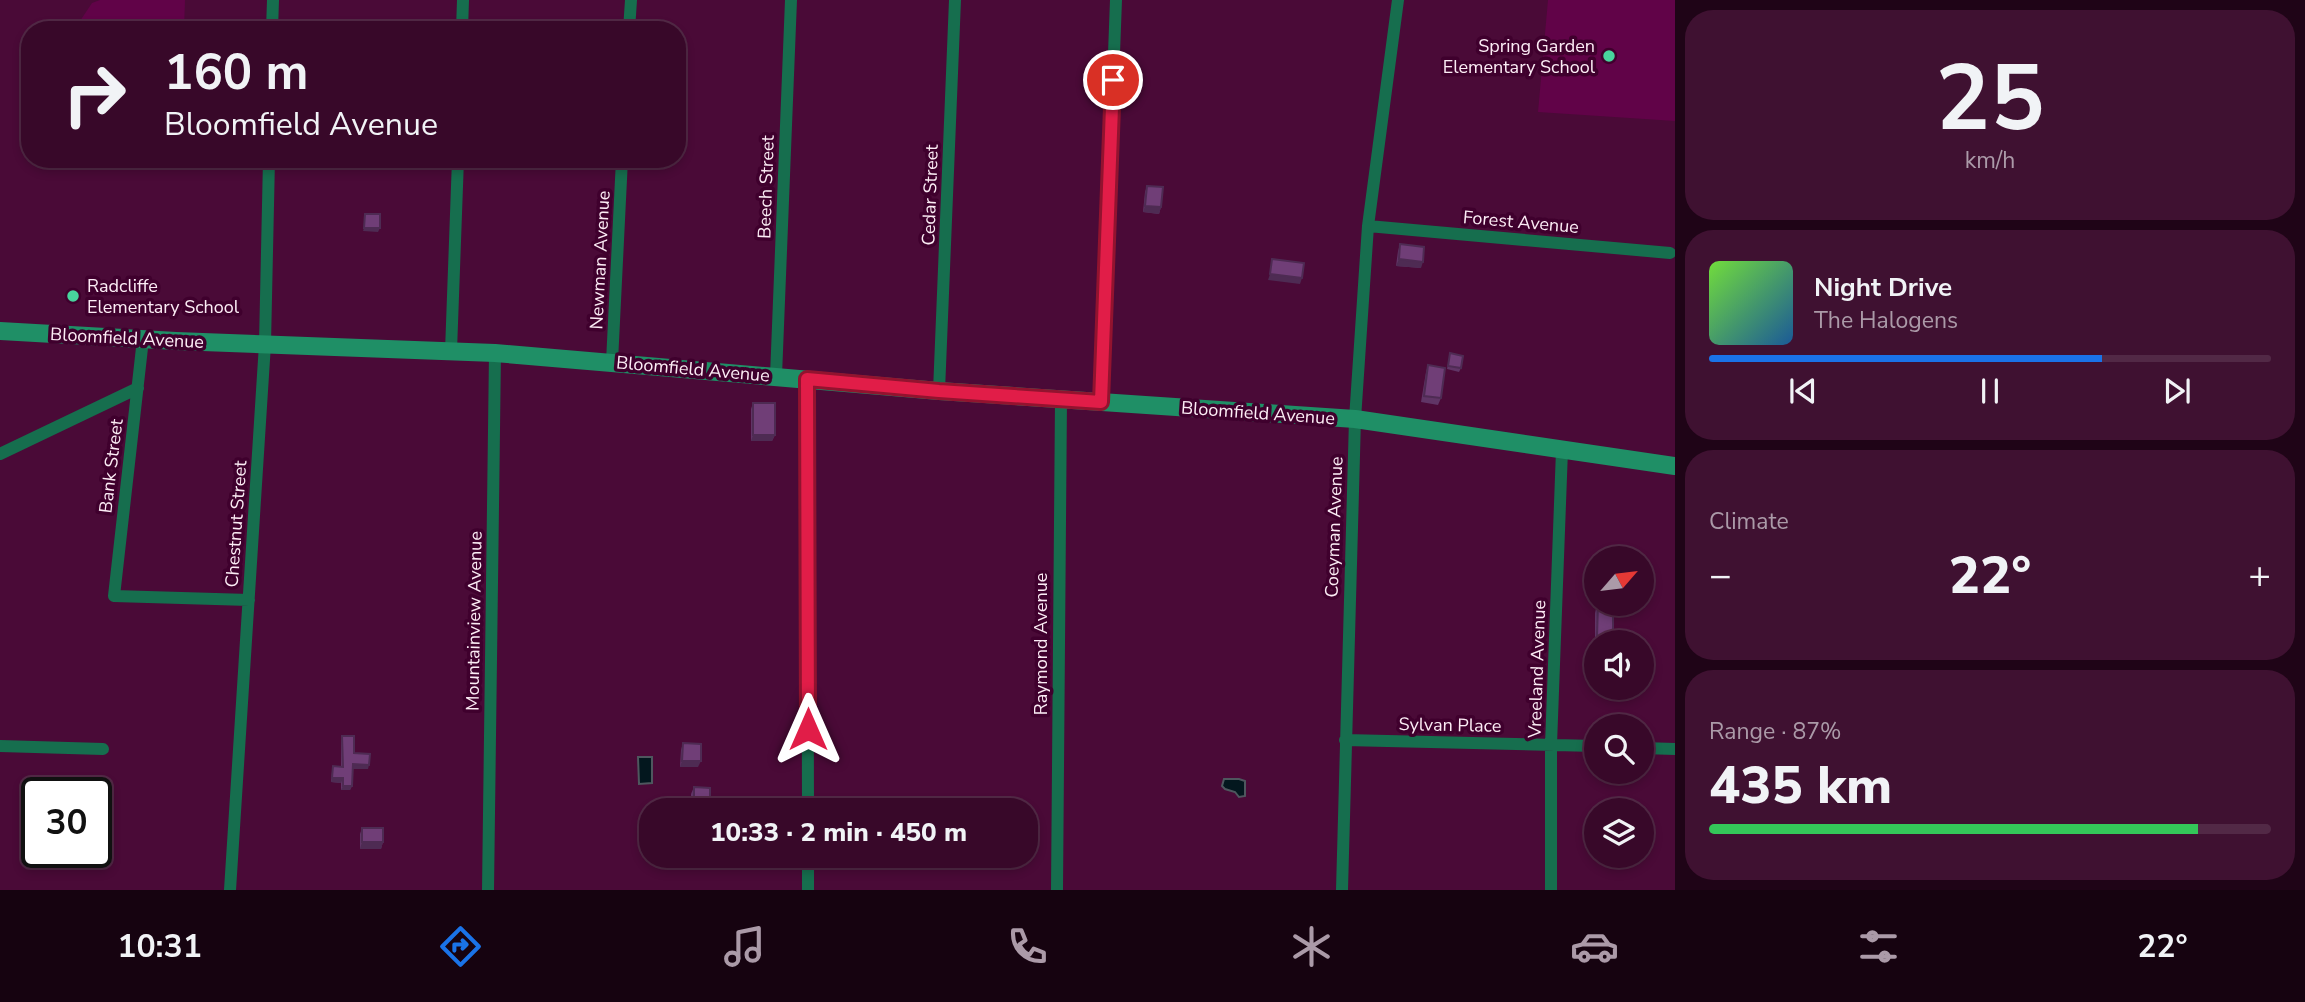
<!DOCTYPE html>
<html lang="en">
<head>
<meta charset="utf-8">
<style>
	:root { --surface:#380829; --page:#3f1131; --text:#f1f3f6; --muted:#ab9aa8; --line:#522946; --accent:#1a73e8 }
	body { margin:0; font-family:"Nunito Sans",sans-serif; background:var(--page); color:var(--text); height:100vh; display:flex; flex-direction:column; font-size:26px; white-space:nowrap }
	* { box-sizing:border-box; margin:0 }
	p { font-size:23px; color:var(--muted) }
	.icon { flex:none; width:38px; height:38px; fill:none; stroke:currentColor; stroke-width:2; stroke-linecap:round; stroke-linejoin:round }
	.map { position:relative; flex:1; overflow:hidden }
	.sheet { display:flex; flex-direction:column; gap:10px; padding:10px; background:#1f0417; width:630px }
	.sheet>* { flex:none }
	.banner { position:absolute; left:21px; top:21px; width:665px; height:147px; border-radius:28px; box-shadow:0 4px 10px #0003,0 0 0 2px var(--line); background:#380829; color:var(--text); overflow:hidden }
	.needle { width:46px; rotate:62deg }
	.buttons { position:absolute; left:1584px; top:546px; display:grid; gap:14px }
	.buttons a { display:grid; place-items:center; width:70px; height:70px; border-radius:50%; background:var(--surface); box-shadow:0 4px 10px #0003,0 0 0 2px var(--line); font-size:35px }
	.speed { position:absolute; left:21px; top:777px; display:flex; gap:14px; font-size:35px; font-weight:700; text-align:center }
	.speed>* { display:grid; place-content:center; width:91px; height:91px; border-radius:50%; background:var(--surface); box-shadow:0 4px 10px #0003,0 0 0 2px var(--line); line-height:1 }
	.speed .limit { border:4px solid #111; border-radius:10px; background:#fff; color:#111 }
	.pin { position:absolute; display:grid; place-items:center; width:60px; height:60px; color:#fff; margin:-30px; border:4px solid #fff; border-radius:50%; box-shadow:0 2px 7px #0007 }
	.me { position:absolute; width:77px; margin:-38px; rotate:0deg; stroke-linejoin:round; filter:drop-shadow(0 0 5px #0008) }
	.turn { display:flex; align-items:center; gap:24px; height:147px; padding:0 28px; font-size:32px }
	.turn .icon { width:91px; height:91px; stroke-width:2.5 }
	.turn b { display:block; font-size:49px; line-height:60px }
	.big { font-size:52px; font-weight:800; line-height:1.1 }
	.sheet .widget { flex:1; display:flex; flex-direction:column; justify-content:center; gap:10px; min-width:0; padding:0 24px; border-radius:28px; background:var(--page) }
	.sheet .dial { align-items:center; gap:0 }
	.dial b { font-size:91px; line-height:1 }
	.song { display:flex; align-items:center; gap:21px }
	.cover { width:84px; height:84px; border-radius:10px; background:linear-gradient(135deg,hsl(100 70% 55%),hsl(210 70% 35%)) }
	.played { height:7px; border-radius:4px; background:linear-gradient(90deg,var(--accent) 70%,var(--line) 70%) }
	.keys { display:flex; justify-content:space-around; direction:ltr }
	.heat { display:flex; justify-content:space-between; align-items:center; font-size:38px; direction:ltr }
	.charge { height:10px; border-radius:5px; background:linear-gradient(90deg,#34c759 87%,var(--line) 0) }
	.trip { position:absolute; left:639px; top:798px; width:399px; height:70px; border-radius:28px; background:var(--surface); box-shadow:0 4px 10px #0003,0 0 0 2px var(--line); font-weight:800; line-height:70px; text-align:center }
	.menu { display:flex; height:112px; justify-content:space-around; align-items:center; background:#160310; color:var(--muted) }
	.menu .icon { width:49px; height:49px }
	.menu .on { color:var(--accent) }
	.menu b { font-size:32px; color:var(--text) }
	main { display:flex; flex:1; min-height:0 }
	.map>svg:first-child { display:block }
	.green { fill:#610348 }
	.water { fill:#03171e; stroke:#4e575e; stroke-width:2 }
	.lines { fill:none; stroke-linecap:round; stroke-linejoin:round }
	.street { stroke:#166e4e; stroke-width:12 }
	.secondary { stroke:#1f8f66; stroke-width:18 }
	.wall { fill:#603566 }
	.shaded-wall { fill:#4e2b53 }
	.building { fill:#703e77; stroke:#4e2b53; stroke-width:2 }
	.route-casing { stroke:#92132f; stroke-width:18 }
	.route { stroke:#e11d48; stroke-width:12 }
	.poi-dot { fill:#48d49d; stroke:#3f002d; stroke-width:2.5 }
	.labels { text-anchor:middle; stroke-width:7; stroke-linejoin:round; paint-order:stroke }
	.poi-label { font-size:18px; fill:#fcecf5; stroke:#3f002d; text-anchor:end }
	.street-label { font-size:18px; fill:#fcecf5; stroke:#3f002d }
</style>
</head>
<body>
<main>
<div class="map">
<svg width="1675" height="890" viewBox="0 0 1675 890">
	<rect width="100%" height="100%" fill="#4a0a37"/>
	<path class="green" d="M100,0h85l-1,30h-110l18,-27z
		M1548,0h127v121l-137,-9z"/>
	<path class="water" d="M638,757h14v26l-13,1z
		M1224,779h15l6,2v15l-6,1 -4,-5 -10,-3 -3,-3z"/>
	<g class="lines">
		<path class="street" d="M272,30l1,-30
			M462,30l1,-30
			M629,30l2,-30
			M1368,226l302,27
			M143,339l-29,257 135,4
			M451,351l7,-192
			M612,362l10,-203
			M776,376l15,-376
			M807,379l1,431
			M939,391l16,-391
			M1101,402l15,-402
			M0,454l138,-66
			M1345,740l251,6
			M0,746l103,3
			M1642,748l33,1
			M808,856v34
			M230,890l35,-546 4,-185
			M488,890l7,-537
			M1057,890l4,-491
			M1342,890l13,-471 13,-193 30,-226
			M1551,890v-145l11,-295"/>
		<path class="secondary" d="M0,331l176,10 319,12 444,38 416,28 320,47"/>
	</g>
	<path class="wall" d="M1147,186l14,21 -2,7 -16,-2 2,-20z
		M1400,244l21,24 -25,-2 2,-15z
		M1450,353l11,15 -2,4 -12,-3z
		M1428,365l13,33 -3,7 -17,-3 5,-30z
		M753,403l22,32 -3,6h-21v-32z
		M1597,604h19l-21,39v-30z
		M342,736l12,17 14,16h-15l-1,17 -2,4h-9v-7l-10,-1 1,-11 1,-5 8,1v-27z
		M683,743l15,24h-18l1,-17z
		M694,787l14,22h-17v-15z
		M362,828l21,14 -2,7h-21v-15z"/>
	<path class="shaded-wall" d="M1145,206l16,1 -2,7 -16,-2z
		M364,228h16l-2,4 -15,-1z
		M1399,259l24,3 -2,6 -25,-2z
		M1270,274l32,4 -2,6 -32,-4z
		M753,435h22l-3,6h-21z
		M1597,636l16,1 -2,5 -16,1z
		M682,761h19l-3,6h-18z
		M353,764l16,1 -1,4h-17z
		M332,778h11l-2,5 -10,-1z
		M343,786h9l-2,4h-9z
		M694,803h16l-2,6h-17z
		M21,842h14l-1,3h-14z
		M362,842h21l-2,7h-21z"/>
	<path class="building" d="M1147,186l16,1 -2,20 -16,-1z
		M365,214h15v14h-16z
		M1400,244l24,3 -1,15 -24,-3z
		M1272,259l32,4 -2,15 -32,-4z
		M1450,353l13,3 -2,12 -13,-2z
		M1428,365l17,3 -4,30 -17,-2z
		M753,403h22v32h-22z
		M1604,553l18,3 -1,2h-17z
		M1598,604h15v33l-16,-1z
		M342,736h12v17l16,1 -1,11 -16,-1 -1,22h-9v-8h-11l1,-12 10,1z
		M683,743l18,1v17h-19z
		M694,787l16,1v15h-16z
		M34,808h3v12h-3z
		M362,828h21v14h-21z
		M21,830h13l1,12h-14z"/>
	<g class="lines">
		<defs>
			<path id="route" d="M808,729l-1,-350 132,12 162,11 12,-322"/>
		</defs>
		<use href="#route" class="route-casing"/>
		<use href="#route" class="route"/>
	</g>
	<g class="poi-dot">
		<circle cx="1609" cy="56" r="7"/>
		<circle cx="73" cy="296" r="7"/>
	</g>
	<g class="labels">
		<g class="poi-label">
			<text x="1595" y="52">Spring Garden<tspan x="1595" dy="21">Elementary School</tspan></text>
			<text x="87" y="292" text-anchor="start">Radcliffe<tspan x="87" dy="21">Elementary School</tspan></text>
		</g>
		<g class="street-label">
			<text transform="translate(766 187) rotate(-88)" y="6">Beech Street</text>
			<text transform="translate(930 195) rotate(-88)" y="6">Cedar Street</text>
			<text transform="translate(1521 222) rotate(5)" y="6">Forest Avenue</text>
			<text transform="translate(600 260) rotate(-87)" y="6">Newman Avenue</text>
			<text transform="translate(127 338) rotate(3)" y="6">Bloomfield Avenue</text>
			<text transform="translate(693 369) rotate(5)" y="6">Bloomfield Avenue</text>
			<text transform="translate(1258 413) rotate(4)" y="6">Bloomfield Avenue</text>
			<text transform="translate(111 466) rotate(-83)" y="6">Bank Street</text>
			<text transform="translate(236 524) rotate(-86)" y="6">Chestnut Street</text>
			<text transform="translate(1334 527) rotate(-88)" y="6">Coeyman Avenue</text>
			<text transform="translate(474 621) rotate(-89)" y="6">Mountainview Avenue</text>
			<text transform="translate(1041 644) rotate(-90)" y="6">Raymond Avenue</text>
			<text transform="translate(1537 669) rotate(-88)" y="6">Vreeland Avenue</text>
			<text transform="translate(1450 725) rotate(1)" y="6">Sylvan Place</text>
		</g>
	</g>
</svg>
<div class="buttons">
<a><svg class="needle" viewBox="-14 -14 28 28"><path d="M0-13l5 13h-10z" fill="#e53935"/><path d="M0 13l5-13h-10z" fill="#ab9aa8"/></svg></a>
<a><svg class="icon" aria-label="sound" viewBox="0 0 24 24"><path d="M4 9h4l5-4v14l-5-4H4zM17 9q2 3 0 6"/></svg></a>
<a><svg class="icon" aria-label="search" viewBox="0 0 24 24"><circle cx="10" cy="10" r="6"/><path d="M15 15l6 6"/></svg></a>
<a><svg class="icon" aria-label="layers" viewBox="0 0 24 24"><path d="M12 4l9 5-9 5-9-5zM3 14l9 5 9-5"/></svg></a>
</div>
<div class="speed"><div class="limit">30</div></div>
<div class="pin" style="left:1113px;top:80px;background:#d93025"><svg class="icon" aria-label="arrive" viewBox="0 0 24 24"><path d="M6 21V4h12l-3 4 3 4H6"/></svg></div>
<svg class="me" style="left:808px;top:729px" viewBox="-20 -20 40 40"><path d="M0-17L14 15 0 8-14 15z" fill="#e11d48" stroke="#fff" stroke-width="4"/></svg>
<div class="trip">10:33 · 2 min · 450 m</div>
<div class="banner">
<div class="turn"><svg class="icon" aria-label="right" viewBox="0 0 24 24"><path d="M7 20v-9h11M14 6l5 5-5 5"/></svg><div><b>160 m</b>Bloomfield Avenue</div></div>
</div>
</div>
<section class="sheet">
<div class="widget dial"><b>25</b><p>km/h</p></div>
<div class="widget">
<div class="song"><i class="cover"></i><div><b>Night Drive</b><p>The Halogens</p></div></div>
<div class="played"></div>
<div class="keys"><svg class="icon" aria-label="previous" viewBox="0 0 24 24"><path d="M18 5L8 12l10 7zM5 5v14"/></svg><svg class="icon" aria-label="pause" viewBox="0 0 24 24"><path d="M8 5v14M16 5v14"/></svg><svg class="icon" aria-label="next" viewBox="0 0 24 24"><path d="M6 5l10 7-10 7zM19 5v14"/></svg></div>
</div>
<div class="widget"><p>Climate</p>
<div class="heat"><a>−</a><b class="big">22°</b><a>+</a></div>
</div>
<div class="widget"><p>Range · 87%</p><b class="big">435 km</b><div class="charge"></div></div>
</section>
</main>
<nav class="menu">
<b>10:31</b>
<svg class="icon on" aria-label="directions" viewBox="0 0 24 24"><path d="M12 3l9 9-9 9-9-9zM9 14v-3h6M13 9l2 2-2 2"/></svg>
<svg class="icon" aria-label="music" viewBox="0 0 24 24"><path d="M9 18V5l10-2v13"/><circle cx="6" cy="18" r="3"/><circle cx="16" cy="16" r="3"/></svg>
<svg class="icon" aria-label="phone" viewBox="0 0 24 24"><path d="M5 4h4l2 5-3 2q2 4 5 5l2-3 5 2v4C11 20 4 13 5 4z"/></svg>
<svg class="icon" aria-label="climate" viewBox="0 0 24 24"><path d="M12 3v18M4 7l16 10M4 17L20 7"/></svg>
<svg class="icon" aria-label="car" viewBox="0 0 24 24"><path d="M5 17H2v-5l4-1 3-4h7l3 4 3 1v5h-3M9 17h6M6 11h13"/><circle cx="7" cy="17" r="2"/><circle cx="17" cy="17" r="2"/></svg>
<svg class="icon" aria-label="filters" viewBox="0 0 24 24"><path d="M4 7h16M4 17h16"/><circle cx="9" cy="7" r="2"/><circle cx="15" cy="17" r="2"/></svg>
<b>22°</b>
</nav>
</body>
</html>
